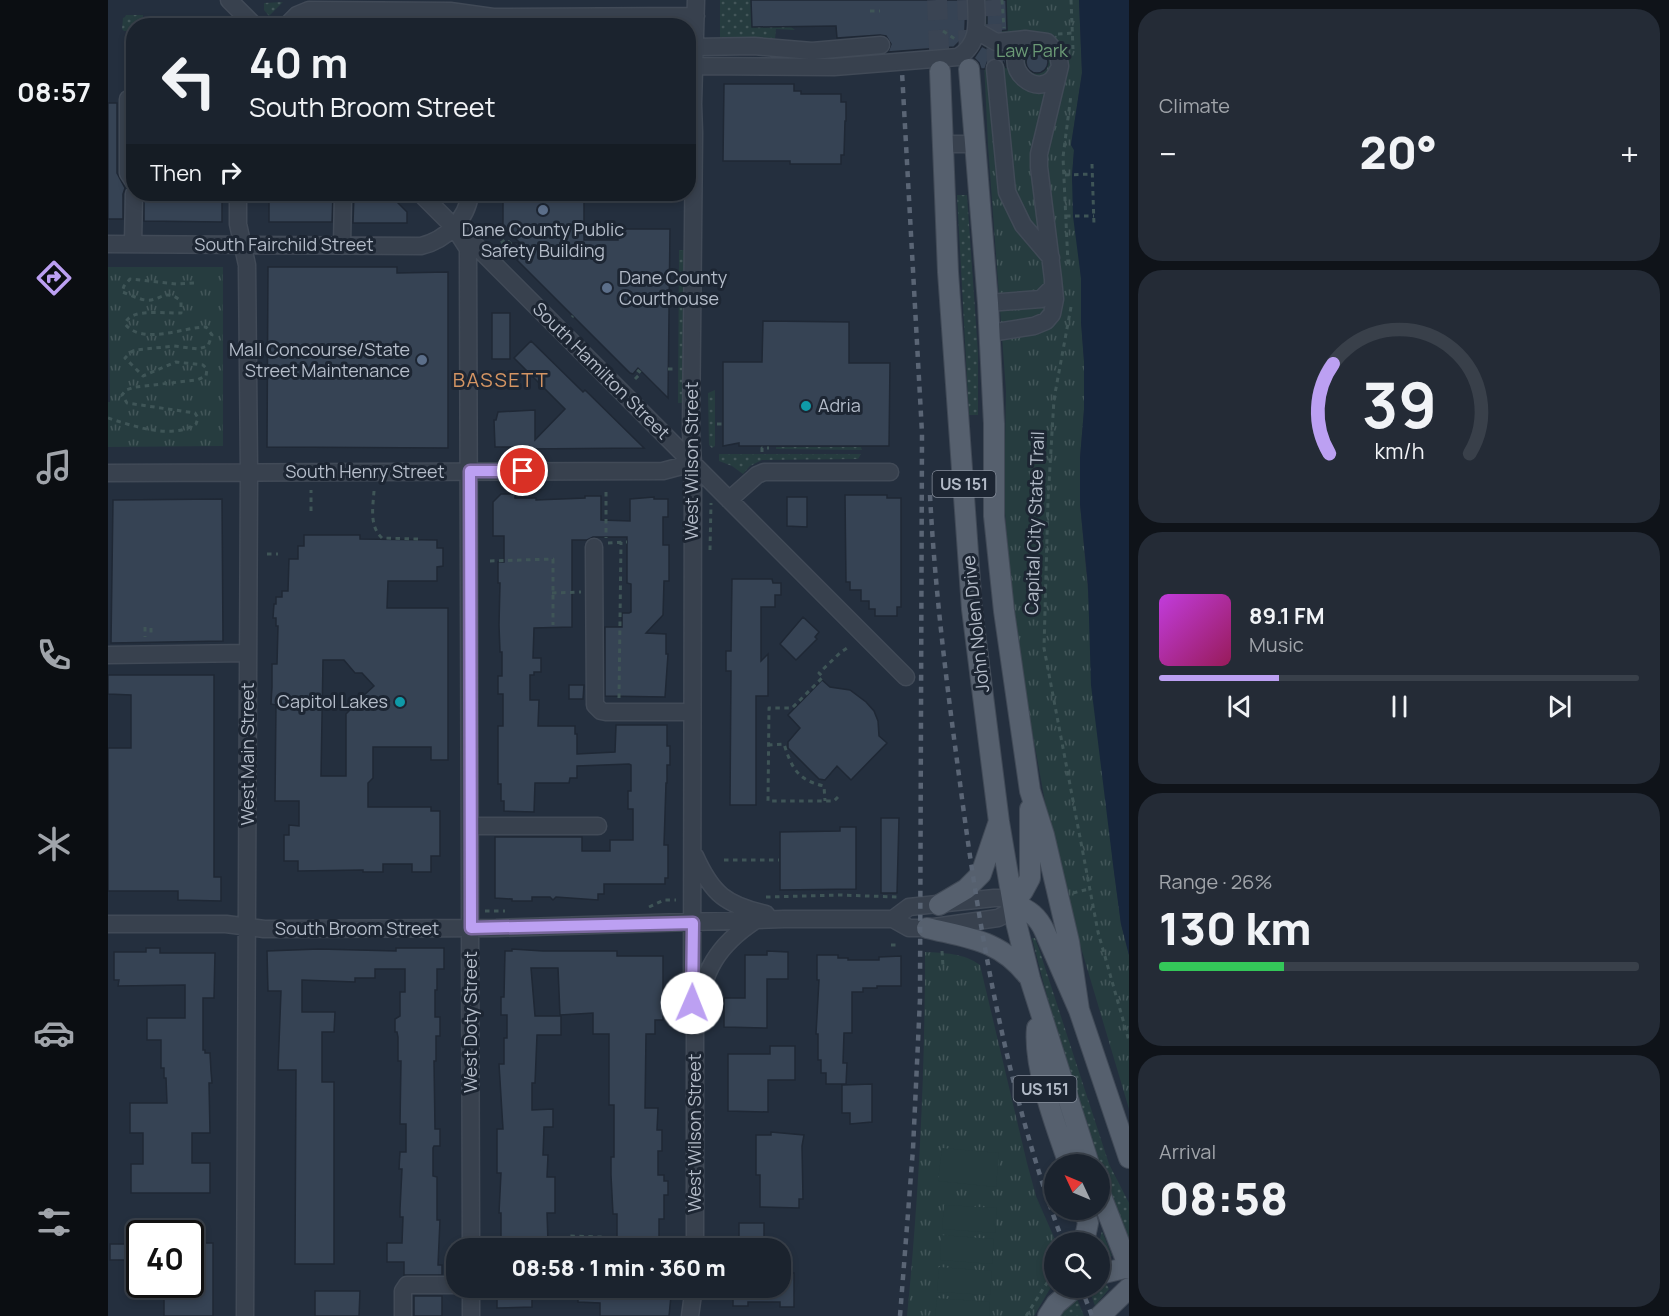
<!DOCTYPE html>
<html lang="en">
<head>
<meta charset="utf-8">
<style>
	:root { --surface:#1b232e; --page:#242b36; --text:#f1f3f6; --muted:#a0a4aa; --line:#39404a; --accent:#bca0f2 }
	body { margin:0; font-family:Manrope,sans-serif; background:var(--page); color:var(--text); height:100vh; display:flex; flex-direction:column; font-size:22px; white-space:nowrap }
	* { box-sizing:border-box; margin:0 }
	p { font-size:20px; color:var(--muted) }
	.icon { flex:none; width:33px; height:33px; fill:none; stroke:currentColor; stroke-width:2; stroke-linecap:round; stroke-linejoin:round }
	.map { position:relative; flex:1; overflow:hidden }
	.side { display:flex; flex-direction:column; gap:9px; padding:9px; background:#0f1319; width:540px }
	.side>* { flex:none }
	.hud { position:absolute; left:18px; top:18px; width:570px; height:183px; border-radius:24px; box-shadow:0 3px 9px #0003,0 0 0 2px var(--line); background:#1b232e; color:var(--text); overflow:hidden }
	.needle { width:39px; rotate:314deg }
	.buttons { position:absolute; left:936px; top:1154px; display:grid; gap:12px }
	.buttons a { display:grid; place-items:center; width:66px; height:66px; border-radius:50%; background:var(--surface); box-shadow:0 3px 9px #0003,0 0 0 2px var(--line); font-size:30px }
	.speed { position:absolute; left:18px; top:1220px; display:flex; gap:12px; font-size:30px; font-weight:700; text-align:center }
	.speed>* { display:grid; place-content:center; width:78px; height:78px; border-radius:50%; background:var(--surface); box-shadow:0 3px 9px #0003,0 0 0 2px var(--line); line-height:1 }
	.speed .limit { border:3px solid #111; border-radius:9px; background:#fff; color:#111 }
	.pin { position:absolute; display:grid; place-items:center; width:51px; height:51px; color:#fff; margin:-26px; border:3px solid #fff; border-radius:50%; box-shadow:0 2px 6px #0007 }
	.me { position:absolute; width:66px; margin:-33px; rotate:1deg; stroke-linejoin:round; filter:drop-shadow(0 0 4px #0008) }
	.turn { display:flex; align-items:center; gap:21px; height:126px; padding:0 24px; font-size:27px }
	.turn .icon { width:78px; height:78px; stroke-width:2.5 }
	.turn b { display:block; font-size:42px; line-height:51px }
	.then { display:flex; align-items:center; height:57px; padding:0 24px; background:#0003; gap:12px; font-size:22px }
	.big { font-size:45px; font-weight:800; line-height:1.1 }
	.side .tile { flex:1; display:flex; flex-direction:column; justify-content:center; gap:9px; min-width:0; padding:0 21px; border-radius:24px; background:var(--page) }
	.side .dial { align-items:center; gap:0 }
	.dial svg { height:156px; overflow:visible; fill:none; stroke:var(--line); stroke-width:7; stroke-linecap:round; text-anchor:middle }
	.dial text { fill:var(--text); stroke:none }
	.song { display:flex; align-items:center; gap:18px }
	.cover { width:72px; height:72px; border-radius:9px; background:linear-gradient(135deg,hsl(290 70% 55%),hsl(330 70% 35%)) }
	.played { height:6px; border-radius:3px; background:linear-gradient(90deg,var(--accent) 25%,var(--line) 25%) }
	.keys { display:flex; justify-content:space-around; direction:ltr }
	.heat { display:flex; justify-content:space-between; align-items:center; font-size:33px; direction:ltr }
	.charge { height:9px; border-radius:4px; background:linear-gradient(90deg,#34c759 26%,var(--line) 0) }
	.trip { position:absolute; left:338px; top:1238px; width:345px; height:60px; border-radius:24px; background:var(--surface); box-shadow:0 3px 9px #0003,0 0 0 2px var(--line); font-weight:800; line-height:60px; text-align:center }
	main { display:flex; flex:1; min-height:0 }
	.tabs { display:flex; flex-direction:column; width:108px; justify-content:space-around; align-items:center; background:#0b0e12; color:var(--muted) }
	.tabs .icon { width:42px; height:42px }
	.tabs .current { color:var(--accent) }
	.tabs b { font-size:27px; color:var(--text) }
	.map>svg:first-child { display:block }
	.grass { fill:url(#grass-dots) }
	.park { fill:url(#park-tufts) }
	.pitch { fill:#263c3f }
	.water { fill:#17263c }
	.building { fill:#364354; stroke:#1f2835; stroke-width:1.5; fill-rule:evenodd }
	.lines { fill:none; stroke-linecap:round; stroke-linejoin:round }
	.minor-tunnel { stroke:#3a4453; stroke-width:16; stroke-dasharray:16 8; stroke-linecap:butt }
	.major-tunnel { stroke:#3a4453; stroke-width:20; stroke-dasharray:20 10; stroke-linecap:butt }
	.minor-casing { stroke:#414a57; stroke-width:19 }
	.major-casing { stroke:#414a57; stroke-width:22 }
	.path { stroke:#3f5557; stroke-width:3; stroke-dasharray:4.5 4.5; stroke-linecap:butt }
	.minor { stroke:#38414e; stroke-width:16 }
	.major { stroke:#56606e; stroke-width:20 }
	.rail { stroke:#5a6575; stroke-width:4.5; stroke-dasharray:6 6; stroke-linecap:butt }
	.route-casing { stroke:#7a689d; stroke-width:15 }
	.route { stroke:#bca0f2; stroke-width:10 }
	.service-dot { fill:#5c6f8a; stroke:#1d2633; stroke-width:2 }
	.culture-dot { fill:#0f9aa8; stroke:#1d2633; stroke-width:2 }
	.labels { text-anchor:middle; stroke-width:6; stroke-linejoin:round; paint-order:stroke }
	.shield { fill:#1d2633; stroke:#878f9c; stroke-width:1.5 }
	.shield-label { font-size:16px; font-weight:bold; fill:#b4bcc9 }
	.park-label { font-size:18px; fill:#6b9a76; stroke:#1d2633 }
	.poi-label { font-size:18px; fill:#b4bcc9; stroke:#1d2633; text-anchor:start }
	.street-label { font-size:18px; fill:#b4bcc9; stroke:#1d2633 }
	.neighbourhood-label { font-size:20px; letter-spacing:1.5px; fill:#d59563; stroke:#1d2633 }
</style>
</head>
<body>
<main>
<nav class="tabs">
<b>08:57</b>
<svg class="icon current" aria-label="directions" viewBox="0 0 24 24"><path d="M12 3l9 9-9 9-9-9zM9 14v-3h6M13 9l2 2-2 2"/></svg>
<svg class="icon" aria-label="music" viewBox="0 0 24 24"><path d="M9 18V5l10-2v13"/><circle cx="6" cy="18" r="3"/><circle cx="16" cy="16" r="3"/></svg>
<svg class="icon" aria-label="phone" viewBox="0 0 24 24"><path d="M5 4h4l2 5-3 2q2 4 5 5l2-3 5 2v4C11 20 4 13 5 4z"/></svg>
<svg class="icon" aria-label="climate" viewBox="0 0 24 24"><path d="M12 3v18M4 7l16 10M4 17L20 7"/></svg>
<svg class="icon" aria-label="car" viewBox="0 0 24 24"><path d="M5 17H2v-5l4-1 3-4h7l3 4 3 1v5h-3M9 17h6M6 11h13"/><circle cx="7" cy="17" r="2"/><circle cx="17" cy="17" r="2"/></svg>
<svg class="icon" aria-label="filters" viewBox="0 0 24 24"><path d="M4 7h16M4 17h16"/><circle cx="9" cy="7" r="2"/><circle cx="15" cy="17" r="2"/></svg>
</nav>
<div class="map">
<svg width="1021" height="1316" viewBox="0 0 1021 1316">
	<defs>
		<pattern id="grass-dots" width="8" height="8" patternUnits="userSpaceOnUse" patternTransform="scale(1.5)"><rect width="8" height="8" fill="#263c3f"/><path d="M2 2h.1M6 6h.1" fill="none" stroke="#435659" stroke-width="1.8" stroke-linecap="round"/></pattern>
		<pattern id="park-tufts" width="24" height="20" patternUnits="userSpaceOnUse" patternTransform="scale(1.5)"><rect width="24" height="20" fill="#263c3f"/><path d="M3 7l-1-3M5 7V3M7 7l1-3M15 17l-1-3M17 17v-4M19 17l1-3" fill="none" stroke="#435659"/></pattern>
	</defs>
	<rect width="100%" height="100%" fill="#242f3e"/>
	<path class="grass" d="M612,0h31l1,27h39l4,3 -19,-1 -1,10 -55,-1z
		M175,2l-14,14 -5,-6v-7z
		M18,15h17v2h2v8l-11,1 -1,5h-9l-2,-2 1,-11 2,-1z
		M80,16v3h2v6h-22v-6h2l1,-2z
		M849,195h10l11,158v62h-9z
		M571,250h5l-2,153h-4z
		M607,390v56l-3,2 -3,-3 -1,-52z
		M668,447h85l1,3 -86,-1z
		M611,454h142l-3,5 -96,1 -12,6 -7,8 -11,-8 -13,-5z
		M924,938h3l4,11 70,215 20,39v44c-39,-101 -71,-203 -97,-309z
		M994,1231l10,25 -12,3 -1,-17z
		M998,1283l3,6 -14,17 -6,-17z
		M968,1296l8,20h-26z"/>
	<path class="park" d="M873,0h98l3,73 -11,72 3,5 -2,26 9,102v44l3,39v49l-4,48v46l33,360 8,60 8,31v154l-50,-168 -32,-128 -19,-105 -17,-122 -7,-86 2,-109 -18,-246z
		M0,267h115v179l-115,1v-45h2z
		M817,952c19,1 39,1 55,13l47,198 9,33 20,46 -2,40 -20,34h-127c12,-121 18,-242 18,-364z"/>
	<path class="pitch" d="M834,1148l57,5 -3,34 -58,-6z
		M836,1205l53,3 -2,25 -53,-4z
		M833,1235l53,4 -2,25 -52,-4z
		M831,1267l53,4 -2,24 -53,-3z
		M829,1298l53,4 -1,14h-54z"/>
	<path class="water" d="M971,0h50v955l-8,-31 -8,-60 -22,-179 -3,-101 -8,-80v-46l4,-48v-49l-3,-39v-44l-8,-62 -1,-40 2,-26 -3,-5 11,-72z"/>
	<path class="building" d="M643,0h215l-1,30 -4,10 -7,7 -66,5 3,-8 -5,-8 -6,-1 -43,3 -1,-12 -84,1z
		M879,0h19l1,30 -9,1 -11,-6z
		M874,46l9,5h16l-2,7 1,10 -3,-7 -8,-3 -7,2 -3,9h-4l-2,-6 -5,-5z
		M918 62a11 11 0 1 1 22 0a11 11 0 1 1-22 0Z
		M616,84h70v7h7v3h40v8h5v19h-1l-1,34h-3v9h-51v-3h-67z
		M0,103h9v70l8,15 -2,6v25h-15z
		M36,194h78v28l-78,-1z
		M161,194h64l-1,28h-63z
		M246,194h35l18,18v11h-54z
		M395,194h81v46h34v-11h52l-2,169 -30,-30 -5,6 -3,-1 -113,-113 1,-1 -2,-3 5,-5 -8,-8h7l-17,-17z
		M160,267h129v6l51,-1v176l-181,-1z
		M384,313h18v46h-18z
		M655,321l86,1v41h41l-1,83h-150v-3l-16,3v-84h39z
		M423,341l52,51 2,-2 59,58 -121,1v-2h-28l-1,-27h2l2,-8 37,-2v30l30,-31 -51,-51z
		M393,494h14v4h21v2l49,-2v-2h16v24l29,1v-22l24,-2v2h14v18h-5v28h6v36h-5l-1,34 -17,18 20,1v20h2l-3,43 -60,-1v-69h17v-14h7l2,-1v-28l-4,-1v-46h-34l-6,3h-15v87l-38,1 -1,30h8v14h-7v3h-4v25h9l-1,26h37v8h2v20l38,-2 1,-27h51v21h3v19h-3v18h-1l-2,62h4v33h-3v6h-61v10h-6v6l-42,-3 -3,3 -3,-3h-18v4h-20v-2l-17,-1v-61h87v14h28v-11h23v-31h-5v-18h3v-26l-2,-1 -52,2v12h-7l-1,5h-34l-1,29 -30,-1v-10h-3v-17h-3v-58h5v-32h-5v-18h4v-24h-2l-1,-27 1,-42h-2v-21h6v-26h-11v-34z
		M737,495h42v3h14v109h-4v9h-22v-7h-6v-8h-8v-11h-11v-8h-4z
		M679,497h20v30l-20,-1z
		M114,499l1,142 -112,2 2,-143z
		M196,535h56v4l77,1v8h6v18l-6,1v14h-49l-1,27h61v152h-17v-13h-58v31l-5,5v24h63v4h9v45h-9v16h-19v-8h-29v8h-20v-2l-65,1v-10h-14v-26h5v-10l10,1v-25h-24l1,-96 -5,-1 1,-17v-23h5l1,-38h-2v-8h-3l1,-14h2v-7h6v-6h6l1,-32h9v-13h6zM215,660h21l11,13h7l12,13 -14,13 -4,-1 -7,7v6l-3,3v62h-25z
		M624,579h40l1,4h8v12h-6v12h-14v54l7,-7v42h-12v109h-26l1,-134h-5v-20h5z
		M695,617l16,15 -4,5 2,2 -21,21 -16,-16z
		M0,675h106v202h7v24l-43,-1v-9h-70v-143h23v-53l-23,-1z
		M714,680l8,7 20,3 16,12 8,9 4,10 1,15 8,7 -36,37 -14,-14 -12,14 -6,-1 -31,-31v-6l12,-14 -12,-13z
		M461,685h15l-1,14h-14z
		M773,818h18l-2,75h-16z
		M732,827h16v62l-76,1v-58l60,-1z
		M38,948h14v5h55l-1,45h-11v52h2v3h5l1,18 1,12h-3l1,50h-18v30h18v30h-79v-29h12v-31h-13v-30h37l-1,-25h-2v-10h-3v-28h-14v-22h38v-33l-67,1 1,-6h-5v-28h32z
		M288,948h48v21h-7v21h-2v27h5v19h-4v25h-2l1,68h5v17h-6l-1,2v28l4,1v43h3l-2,45h4v10h-38v-13h-17v-19h15l1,-26h-3v-8l2,-40h-3l1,-17h6v-28h-6l1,-63h-3v-24l-1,-5h-2v-13l5,-3v-24h5v-23h-30v9h-20v4l-53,-2v32h33l-1,20h-12v50h12v182h-39l1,-194h-18l3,-79h-13l-1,-40 52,-2 77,2z
		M404,949l31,2h74v5h46v64h-8v14h-9l-1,74h13l-1,22h5v21h-4v24h6v6h4v14h-4v24h-5v29h-42v-34h-4l-2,-39v-18h3v-52h-5v-71h-16v-21l-33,2 -2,-47h-27l4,48h26v19h-24l-2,48h-3v27l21,-1v18h-9l-1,28h5l-1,22h8v36h-8l1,29h-47v-29h-2l2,-40h-4v-44h6l-4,-65h5v-26h3v-23h-6v-18h3l1,-46h7z
		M659,951l21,1v27h-21v49l-43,-1v-29h21v-43h22z
		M709,955h21v3h10v2h31v-3l22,-1v30h-24v2h-14v4h-11v41h-8l-1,30h4l-1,21h-20v-11h-5v-13h-3v-26h-2l3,-54h-2z
		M662,1046h25v34h-27v32l-40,-1v-57h42z
		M764,1084v38l-22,2v-11h-8v-28z
		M663,1132l33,3 -2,11 1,53h-4v9l-39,-1v-32h-4v-40h15z
		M631,1223h25v25h-20v-6h-5z
		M82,1243h23v73h-49v-17h-10v-3h-6v-12h42z
		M2,1244h17v16h-17z
		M672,1273h14v34h-14v-5h-32v4h-15v-19h47z
		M405,1287h19v20l-35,1v-19h16z
		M470,1287h91l2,9 -2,20h-69v-13l-22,-1z
		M207,1291h45l-1,25h-44z
		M306,1296h28v20h-28z"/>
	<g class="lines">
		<path class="minor-tunnel" d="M885,0l2,68"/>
		<path class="major-tunnel" d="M829,0l3,71
			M859,0l2,55"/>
		<defs>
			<path id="minor" d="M121,0l26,26
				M178,26l11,-11 12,-5 141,1 43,6 203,-1
				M869,31l19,11 29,-3 22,3 11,12 2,12 -21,88v13l14,112 2,20 -3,15 -6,7 -12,5 -44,7
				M917,39l3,1c-36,25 15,67 30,30
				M587,47l59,-1 58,5 69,-6
				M587,66l139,1 124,-10c22,-13 19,-34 18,-57
				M887,68l12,124 16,33 28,33
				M20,99v74l6,9
				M835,144h32
				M130,194v30l9,41 2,207 -4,844
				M313,194l33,33 19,16 433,434
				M346,227l14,22 3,999
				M0,244l313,2c25,-6 46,-27 49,-52
				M25,244l1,-50
				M234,246l1,-52
				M880,303l53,-4 12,-12v-7
				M0,473l555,-2 30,-8
				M621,500l28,-25 7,-3h126
				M486,547l1,158 6,6 5,1h86
				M0,655l140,-2
				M363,826h127
				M587,856c17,38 31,49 71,58
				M0,924h118l38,5 232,-1 288,-9h109l16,9h18l71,-10 8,-4 7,-11 -11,-5h-8l-85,9 -16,12
				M587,1017l-3,-14 1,-540 -2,-31 3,-299 -1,-29 3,-104
				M587,1248v-231c9,-46 21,-71 61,-97
				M295,1316v-25l4,-6h49
				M363,1316v-29
				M582,1316l4,-29"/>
			<path id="major" d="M861,69l19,234 6,121v92l10,95 26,180 14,44 25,107 10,68
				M832,71l8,201 24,337 27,213 17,100 14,57 59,185
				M905,903c16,7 25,13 32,29l34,78 50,148
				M905,903l10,-12 7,-13v-69
				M831,905l27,-16 15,-15 17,-50
				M819,928c41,10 73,12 100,47
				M929,1028c-4,38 19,99 32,136
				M992,1193l29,75
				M976,1242l4,-19 -4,-14
				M992,1274l29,-7
				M940,1316l8,-12 20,-17
				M992,1316l29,-28"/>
		</defs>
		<use href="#minor" class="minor-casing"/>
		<use href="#major" class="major-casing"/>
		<path class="path" d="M894,0l2,28
			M963,0l2,49
			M762,11h10
			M835,31l12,8
			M950,34l15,-1
			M984,164l2,61
			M957,175l27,-1
			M958,216h28
			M393,243l5,-4 16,16
			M960,264l-5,-107 8,-62
			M963,307l-17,92 -6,101 -4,148 54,284 31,109
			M464,317l1,-1
			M560,369h8
			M527,379l6,-6 -6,-5
			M0,418c25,8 64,22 88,6l2,-6 -3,-5 -68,-10 -5,-8 4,-5 9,-3 62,-7 9,-4 1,-7 -4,-4 -27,-3 -33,14 -18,-18 6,-6 5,-2 38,-4 24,3 10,-3 4,-11 -6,-8c-23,0 -63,19 -81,-3 5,-17 42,-10 56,-11v-12c-17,-14 -20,1 -36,-1 -7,-1 -16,-6 -23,-8l2,-6 6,-7 47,5 19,-1
			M609,424h6
			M654,452v-4h7
			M266,491c-1,16 -5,35 8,47l36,1
			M498,492v46
			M203,511v-21
			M500,543l19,-1
			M602,550l1,-47
			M159,554h11
			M382,561l63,-2v66
			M444,593l29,-1
			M37,627v10
			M43,628v9
			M511,698l2,-156
			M660,745l16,-1c8,25 14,36 40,42l1,15
			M730,797l-4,4h-66l1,-93h23l31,-31 -4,-4 22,-21 9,-6
			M616,860h55
			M965,893l16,-4
			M658,897l73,-2 58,2
			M541,907l15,-7h12
			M377,911h20
			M783,945h7
			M834,951l1,15
			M450,1248l10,-12 33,1 13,7h63
			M918,1316l28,-44"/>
		<use href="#minor" class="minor"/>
		<use href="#major" class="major"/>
		<path class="rail" d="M822,495c5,97 17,192 30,288 20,156 48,312 103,459
			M973,1287l11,29
			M792,1316l13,-167 7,-150 2,-566 -20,-361"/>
	</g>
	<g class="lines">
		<defs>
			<path id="route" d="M415,471h-53l1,457 222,-5 -1,80"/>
		</defs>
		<use href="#route" class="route-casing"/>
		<use href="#route" class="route"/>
	</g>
	<g class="service-dot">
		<circle cx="435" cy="210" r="6"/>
		<circle cx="499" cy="288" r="6"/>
		<circle cx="314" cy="360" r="6"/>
	</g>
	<g class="culture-dot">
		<circle cx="698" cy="406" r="6"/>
		<circle cx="292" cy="702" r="6"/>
	</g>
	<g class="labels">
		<g class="shield">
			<rect x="824.5" y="471" width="63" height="26" rx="4.5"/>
			<rect x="905.5" y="1076" width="63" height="26" rx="4.5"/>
		</g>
		<g class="shield-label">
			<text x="856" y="490">US 151</text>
			<text x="937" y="1095">US 151</text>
		</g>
		<g class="park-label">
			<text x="924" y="57">Law Park</text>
		</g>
		<g class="poi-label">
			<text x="435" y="236" text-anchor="middle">Dane County Public<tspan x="435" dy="21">Safety Building</tspan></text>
			<text x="511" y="284">Dane County<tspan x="511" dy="21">Courthouse</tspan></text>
			<text x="302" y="356" text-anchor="end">Mall Concourse/State<tspan x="302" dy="21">Street Maintenance</tspan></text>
			<text x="710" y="412">Adria</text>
			<text x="280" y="708" text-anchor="end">Capitol Lakes</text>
		</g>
		<g class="street-label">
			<text x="176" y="251">South Fairchild Street</text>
			<text transform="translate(493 371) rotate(45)" y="6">South Hamilton Street</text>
			<text transform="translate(584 461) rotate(-90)" y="6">West Wilson Street</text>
			<text x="257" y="478">South Henry Street</text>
			<text transform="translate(927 523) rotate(-88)" y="6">Capital City State Trail</text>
			<text transform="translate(868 624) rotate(-96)" y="6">John Nolen Drive</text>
			<text transform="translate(140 754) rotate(-90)" y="6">West Main Street</text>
			<text x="249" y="935">South Broom Street</text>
			<text transform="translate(363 1022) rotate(-90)" y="6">West Doty Street</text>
			<text transform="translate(587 1133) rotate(-90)" y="6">West Wilson Street</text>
		</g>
		<g class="neighbourhood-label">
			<text x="393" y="387">BASSETT</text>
		</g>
	</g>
</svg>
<div class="buttons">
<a><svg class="needle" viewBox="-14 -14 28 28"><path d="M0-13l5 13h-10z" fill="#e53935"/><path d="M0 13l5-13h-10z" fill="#a0a4aa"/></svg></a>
<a><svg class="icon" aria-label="search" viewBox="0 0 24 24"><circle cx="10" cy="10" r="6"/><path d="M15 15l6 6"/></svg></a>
</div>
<div class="speed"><div class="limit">40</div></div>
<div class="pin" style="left:415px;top:471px;background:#d93025"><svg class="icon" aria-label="arrive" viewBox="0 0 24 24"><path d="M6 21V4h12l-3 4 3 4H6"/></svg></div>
<svg class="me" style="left:584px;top:1003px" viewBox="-20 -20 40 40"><circle r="19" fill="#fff"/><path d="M0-13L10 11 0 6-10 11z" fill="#bca0f2"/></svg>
<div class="trip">08:58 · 1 min · 360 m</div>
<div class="hud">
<div class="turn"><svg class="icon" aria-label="left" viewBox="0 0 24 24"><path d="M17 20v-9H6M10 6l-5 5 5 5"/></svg><div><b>40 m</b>South Broom Street</div></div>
<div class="then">Then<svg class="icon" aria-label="right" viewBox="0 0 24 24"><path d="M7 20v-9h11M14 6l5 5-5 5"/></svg></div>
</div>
</div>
<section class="side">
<div class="tile"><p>Climate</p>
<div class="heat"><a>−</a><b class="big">20°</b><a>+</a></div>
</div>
<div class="tile dial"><svg viewBox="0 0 100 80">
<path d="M14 69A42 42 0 1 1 86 69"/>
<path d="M14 69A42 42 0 0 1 16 23" stroke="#bca0f2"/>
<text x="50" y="56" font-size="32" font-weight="700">39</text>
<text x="50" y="72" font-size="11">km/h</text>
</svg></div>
<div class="tile">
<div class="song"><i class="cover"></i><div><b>89.1 FM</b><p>Music</p></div></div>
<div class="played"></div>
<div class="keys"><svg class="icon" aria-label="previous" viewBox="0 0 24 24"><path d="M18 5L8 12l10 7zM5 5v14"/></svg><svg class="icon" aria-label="pause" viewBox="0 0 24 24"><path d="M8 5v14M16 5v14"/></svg><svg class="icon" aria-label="next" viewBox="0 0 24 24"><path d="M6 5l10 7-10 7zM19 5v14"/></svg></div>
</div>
<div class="tile"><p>Range · 26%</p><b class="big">130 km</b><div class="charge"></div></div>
<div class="tile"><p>Arrival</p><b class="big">08:58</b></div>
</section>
</main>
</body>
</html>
